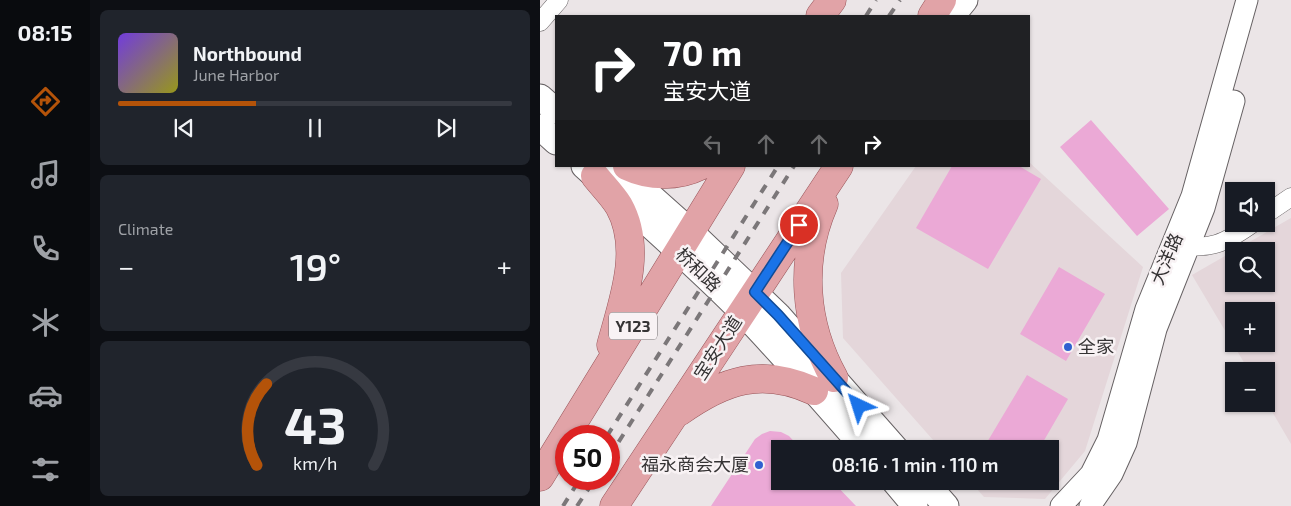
<!DOCTYPE html>
<html lang="en">
<head>
<meta charset="utf-8">
<style>
	:root { --surface:#171b24; --page:#20242c; --text:#f1f3f6; --muted:#9ea1a6; --line:#363941; --accent:#b45309 }
	body { margin:0; font-family:"Exo 2","Noto Sans SC",sans-serif; background:var(--page); color:var(--text); height:100vh; display:flex; flex-direction:column; font-size:19px; white-space:nowrap }
	* { box-sizing:border-box; margin:0 }
	p { font-size:16px; color:var(--muted) }
	.icon { flex:none; width:28px; height:28px; fill:none; stroke:currentColor; stroke-width:2; stroke-linecap:round; stroke-linejoin:round }
	.map { position:relative; flex:1; overflow:hidden }
	.side { display:flex; flex-direction:column; gap:10px; padding:10px; background:#0d0f14; width:450px }
	.side>* { flex:none }
	.top-card { position:absolute; left:15px; top:15px; width:475px; height:152px; border-radius:0px; box-shadow:0 1px 4px #0004; background:#202124; color:#fff; overflow:hidden }
	.fabs { position:absolute; left:685px; top:182px; display:grid; gap:10px }
	.fabs a { display:grid; place-items:center; width:50px; height:50px; border-radius:0px; background:var(--surface); box-shadow:0 1px 4px #0004; font-size:25px }
	.speed { position:absolute; left:15px; top:425px; display:flex; gap:10px; font-size:25px; font-weight:700; text-align:center }
	.speed>* { display:grid; place-content:center; width:65px; height:65px; border-radius:50%; background:var(--surface); box-shadow:0 1px 4px #0004; line-height:1 }
	.speed .limit { border:8px solid #d22; background:#fff; color:#111 }
	.pin { position:absolute; display:grid; place-items:center; width:42px; height:42px; color:#fff; margin:-21px; border:2px solid #fff; border-radius:50%; box-shadow:0 1px 5px #0007 }
	.me { position:absolute; width:55px; margin:-28px; rotate:319deg; stroke-linejoin:round; filter:drop-shadow(0 0 4px #0008) }
	.turn { display:flex; align-items:center; gap:18px; height:105px; padding:0 25px; font-size:22px }
	.turn .icon { width:65px; height:65px; stroke-width:2.5 }
	.turn b { display:block; font-size:35px; line-height:42px }
	.lanes { display:flex; align-items:center; height:48px; padding:0 25px; background:#0003; justify-content:center; gap:25px; direction:ltr }
	.lanes .off { opacity:.35 }
	.big { font-size:38px; font-weight:600; line-height:1.1 }
	.side .card { flex:1; display:flex; flex-direction:column; justify-content:center; gap:8px; min-width:0; padding:0 18px; border-radius:8px; background:var(--page) }
	.side .dial { align-items:center; gap:0 }
	.dial svg { height:130px; overflow:visible; fill:none; stroke:var(--line); stroke-width:7; stroke-linecap:round; text-anchor:middle }
	.dial text { fill:var(--text); stroke:none }
	.song { display:flex; align-items:center; gap:15px }
	.cover { width:60px; height:60px; border-radius:8px; background:linear-gradient(135deg,hsl(260 70% 55%),hsl(60 70% 35%)) }
	.played { height:5px; border-radius:2px; background:linear-gradient(90deg,var(--accent) 35%,var(--line) 35%) }
	.keys { display:flex; justify-content:space-around; direction:ltr }
	.heat { display:flex; justify-content:space-between; align-items:center; font-size:28px; direction:ltr }
	.trip { position:absolute; left:231px; top:440px; width:288px; height:50px; border-radius:0px; background:var(--surface); box-shadow:0 1px 4px #0004; font-weight:600; line-height:50px; text-align:center }
	main { display:flex; flex:1; min-height:0 }
	.menu { display:flex; flex-direction:column; width:90px; justify-content:space-around; align-items:center; background:#090b0e; color:var(--muted) }
	.menu .icon { width:35px; height:35px }
	.menu .current { color:var(--accent) }
	.menu b { font-size:22px; color:var(--text) }
	.map>svg:first-child { display:block }
	.built { fill:#e4d6da; fill-rule:evenodd }
	.building { fill:#eba9d6 }
	.lines { fill:none; stroke-linecap:round; stroke-linejoin:round }
	.minor-casing { stroke:#666163; stroke-width:19 }
	.tertiary-casing { stroke:#666163; stroke-width:23 }
	.secondary-casing { stroke:#666163; stroke-width:27 }
	.primary-casing { stroke:#985459; stroke-width:29 }
	.minor { stroke:#fff; stroke-width:18 }
	.tertiary { stroke:#fff; stroke-width:21 }
	.secondary { stroke:#fff; stroke-width:25 }
	.primary { stroke:#e1a3a7; stroke-width:28 }
	.rail { stroke:#7b7779; stroke-width:4; stroke-dasharray:9 9; stroke-linecap:butt }
	.route-casing { stroke:#114b97; stroke-width:12 }
	.route { stroke:#1a73e8; stroke-width:9 }
	.poi-dot { fill:#3061d0; stroke:#f8f2f4; stroke-width:2 }
	.labels { text-anchor:middle; stroke-width:5; stroke-linejoin:round; paint-order:stroke }
	.shield { fill:#f8f2f4; stroke:#706c6e; stroke-width:1 }
	.shield-label { font-size:16px; font-weight:bold; fill:#353334 }
	.street-label { font-size:18px; fill:#353334; stroke:#f8f2f4 }
	.poi-label { font-size:18px; fill:#353334; stroke:#f8f2f4; text-anchor:start }
</style>
</head>
<body>
<main>
<nav class="menu">
<b>08:15</b>
<svg class="icon current" aria-label="directions" viewBox="0 0 24 24"><path d="M12 3l9 9-9 9-9-9zM9 14v-3h6M13 9l2 2-2 2"/></svg>
<svg class="icon" aria-label="music" viewBox="0 0 24 24"><path d="M9 18V5l10-2v13"/><circle cx="6" cy="18" r="3"/><circle cx="16" cy="16" r="3"/></svg>
<svg class="icon" aria-label="phone" viewBox="0 0 24 24"><path d="M5 4h4l2 5-3 2q2 4 5 5l2-3 5 2v4C11 20 4 13 5 4z"/></svg>
<svg class="icon" aria-label="climate" viewBox="0 0 24 24"><path d="M12 3v18M4 7l16 10M4 17L20 7"/></svg>
<svg class="icon" aria-label="car" viewBox="0 0 24 24"><path d="M5 17H2v-5l4-1 3-4h7l3 4 3 1v5h-3M9 17h6M6 11h13"/><circle cx="7" cy="17" r="2"/><circle cx="17" cy="17" r="2"/></svg>
<svg class="icon" aria-label="filters" viewBox="0 0 24 24"><path d="M4 7h16M4 17h16"/><circle cx="9" cy="7" r="2"/><circle cx="15" cy="17" r="2"/></svg>
</nav>
<section class="side">
<div class="card">
<div class="song"><i class="cover"></i><div><b>Northbound</b><p>June Harbor</p></div></div>
<div class="played"></div>
<div class="keys"><svg class="icon" aria-label="previous" viewBox="0 0 24 24"><path d="M18 5L8 12l10 7zM5 5v14"/></svg><svg class="icon" aria-label="pause" viewBox="0 0 24 24"><path d="M8 5v14M16 5v14"/></svg><svg class="icon" aria-label="next" viewBox="0 0 24 24"><path d="M6 5l10 7-10 7zM19 5v14"/></svg></div>
</div>
<div class="card"><p>Climate</p>
<div class="heat"><a>−</a><b class="big">19°</b><a>+</a></div>
</div>
<div class="card dial"><svg viewBox="0 0 100 80">
<path d="M14 69A42 42 0 1 1 86 69"/>
<path d="M14 69A42 42 0 0 1 20 19" stroke="#b45309"/>
<text x="50" y="56" font-size="32" font-weight="700">43</text>
<text x="50" y="72" font-size="11">km/h</text>
</svg></div>
</section>
<div class="map">
<svg width="751" height="506" viewBox="0 0 751 506">
	<rect width="100%" height="100%" fill="#ebe5e7"/>
	<path class="built" d="M489,162l114,105 -58,184 -40,48 -61,-2 -14,-16h80v-32h-109l-98,-111 -2,-65 75,-107h113z
		M751,218v226l-25,-43v-30h-17l-57,-96zM694,251h32v33h-32zM694,311h32v33h-32z"/>
	<path class="building" d="M551,120l78,89 -32,27 -77,-89z
		M412,166h67l22,13 -53,90 -72,-41z
		M519,267l46,27 -39,67 -46,-27z
		M487,375l41,24 -29,50h-56z
		M230,431l11,1 8,4 12,13h-21v32h52l24,25h-145l44,-67 7,-5z"/>
	<g class="lines">
		<defs>
			<path id="minor" d="M0,22l19,-22
				M726,214l25,-17
				M636,244c34,7 49,-1 76,-20"/>
			<path id="tertiary" d="M521,506l30,-32 17,-34 38,-131 46,-113 55,-196
				M550,506l22,-32 14,-31 30,-114 48,-121 30,-107"/>
			<path id="secondary" d="M412,16l13,-16
				M0,97l16,14
				M0,127l16,15
				M44,166c53,48 108,95 159,147 42,44 82,90 122,136
				M77,166l74,66 87,83 118,134
				M354,481l21,25
				M384,481l22,25"/>
			<path id="primary" d="M280,16l12,-16
				M392,16l10,-16
				M87,166c23,11 51,11 73,0
				M55,176c8,10 18,20 24,30 24,43 4,95 -8,139
				M284,204c-25,57 -20,120 10,174
				M139,412c45,-32 83,-45 135,-21
				M0,477l191,-311
				M74,506l225,-340"/>
		</defs>
		<use href="#minor" class="minor-casing"/>
		<use href="#tertiary" class="tertiary-casing"/>
		<use href="#secondary" class="secondary-casing"/>
		<use href="#primary" class="primary-casing"/>
		<use href="#minor" class="minor"/>
		<use href="#tertiary" class="tertiary"/>
		<use href="#secondary" class="secondary"/>
		<use href="#primary" class="primary"/>
		<path class="rail" d="M326,16l10,-16
			M349,16l11,-16
			M67,436l171,-270
			M69,457l185,-291
			M23,506l17,-27
			M37,506l18,-27"/>
	</g>
	<g class="lines">
		<defs>
			<path id="route" d="M259,225l-44,67 23,23 81,91"/>
		</defs>
		<use href="#route" class="route-casing"/>
		<use href="#route" class="route"/>
	</g>
	<g class="poi-dot">
		<circle cx="528" cy="347" r="5"/>
		<circle cx="219" cy="465" r="5"/>
	</g>
	<g class="labels">
		<rect class="shield" x="69" y="312.5" width="48" height="27" rx="4"/>
		<g class="shield-label">
			<text x="93" y="332">Y123</text>
		</g>
		<g class="street-label">
			<text transform="translate(627 259) rotate(-67)" y="6">大洋路</text>
			<text transform="translate(158 270) rotate(44)" y="6">桥和路</text>
			<text transform="translate(178 348) rotate(-57)" y="6">宝安大道</text>
		</g>
		<g class="poi-label">
			<text x="538" y="353">全家</text>
			<text x="209" y="471" text-anchor="end">福永商会大厦</text>
		</g>
	</g>
</svg>
<div class="fabs">
<a><svg class="icon" aria-label="sound" viewBox="0 0 24 24"><path d="M4 9h4l5-4v14l-5-4H4zM17 9q2 3 0 6"/></svg></a>
<a><svg class="icon" aria-label="search" viewBox="0 0 24 24"><circle cx="10" cy="10" r="6"/><path d="M15 15l6 6"/></svg></a>
<a>+</a>
<a>−</a>
</div>
<div class="speed"><div class="limit">50</div></div>
<div class="pin" style="left:259px;top:225px;background:#d93025"><svg class="icon" aria-label="arrive" viewBox="0 0 24 24"><path d="M6 21V4h12l-3 4 3 4H6"/></svg></div>
<svg class="me" style="left:319px;top:406px" viewBox="-20 -20 40 40"><path d="M0-17L14 15 0 8-14 15z" fill="#1a73e8" stroke="#fff" stroke-width="4"/></svg>
<div class="trip">08:16 · 1 min · 110 m</div>
<div class="top-card">
<div class="turn"><svg class="icon" aria-label="right" viewBox="0 0 24 24"><path d="M7 20v-9h11M14 6l5 5-5 5"/></svg><div><b>70 m</b>宝安大道</div></div>
<div class="lanes"><svg class="icon off" aria-label="left" viewBox="0 0 24 24"><path d="M17 20v-9H6M10 6l-5 5 5 5"/></svg><svg class="icon off" aria-label="ahead" viewBox="0 0 24 24"><path d="M12 20V5M6 11l6-6 6 6"/></svg><svg class="icon off" aria-label="ahead" viewBox="0 0 24 24"><path d="M12 20V5M6 11l6-6 6 6"/></svg><svg class="icon" aria-label="right" viewBox="0 0 24 24"><path d="M7 20v-9h11M14 6l5 5-5 5"/></svg></div>
</div>
</div>
</main>
</body>
</html>
